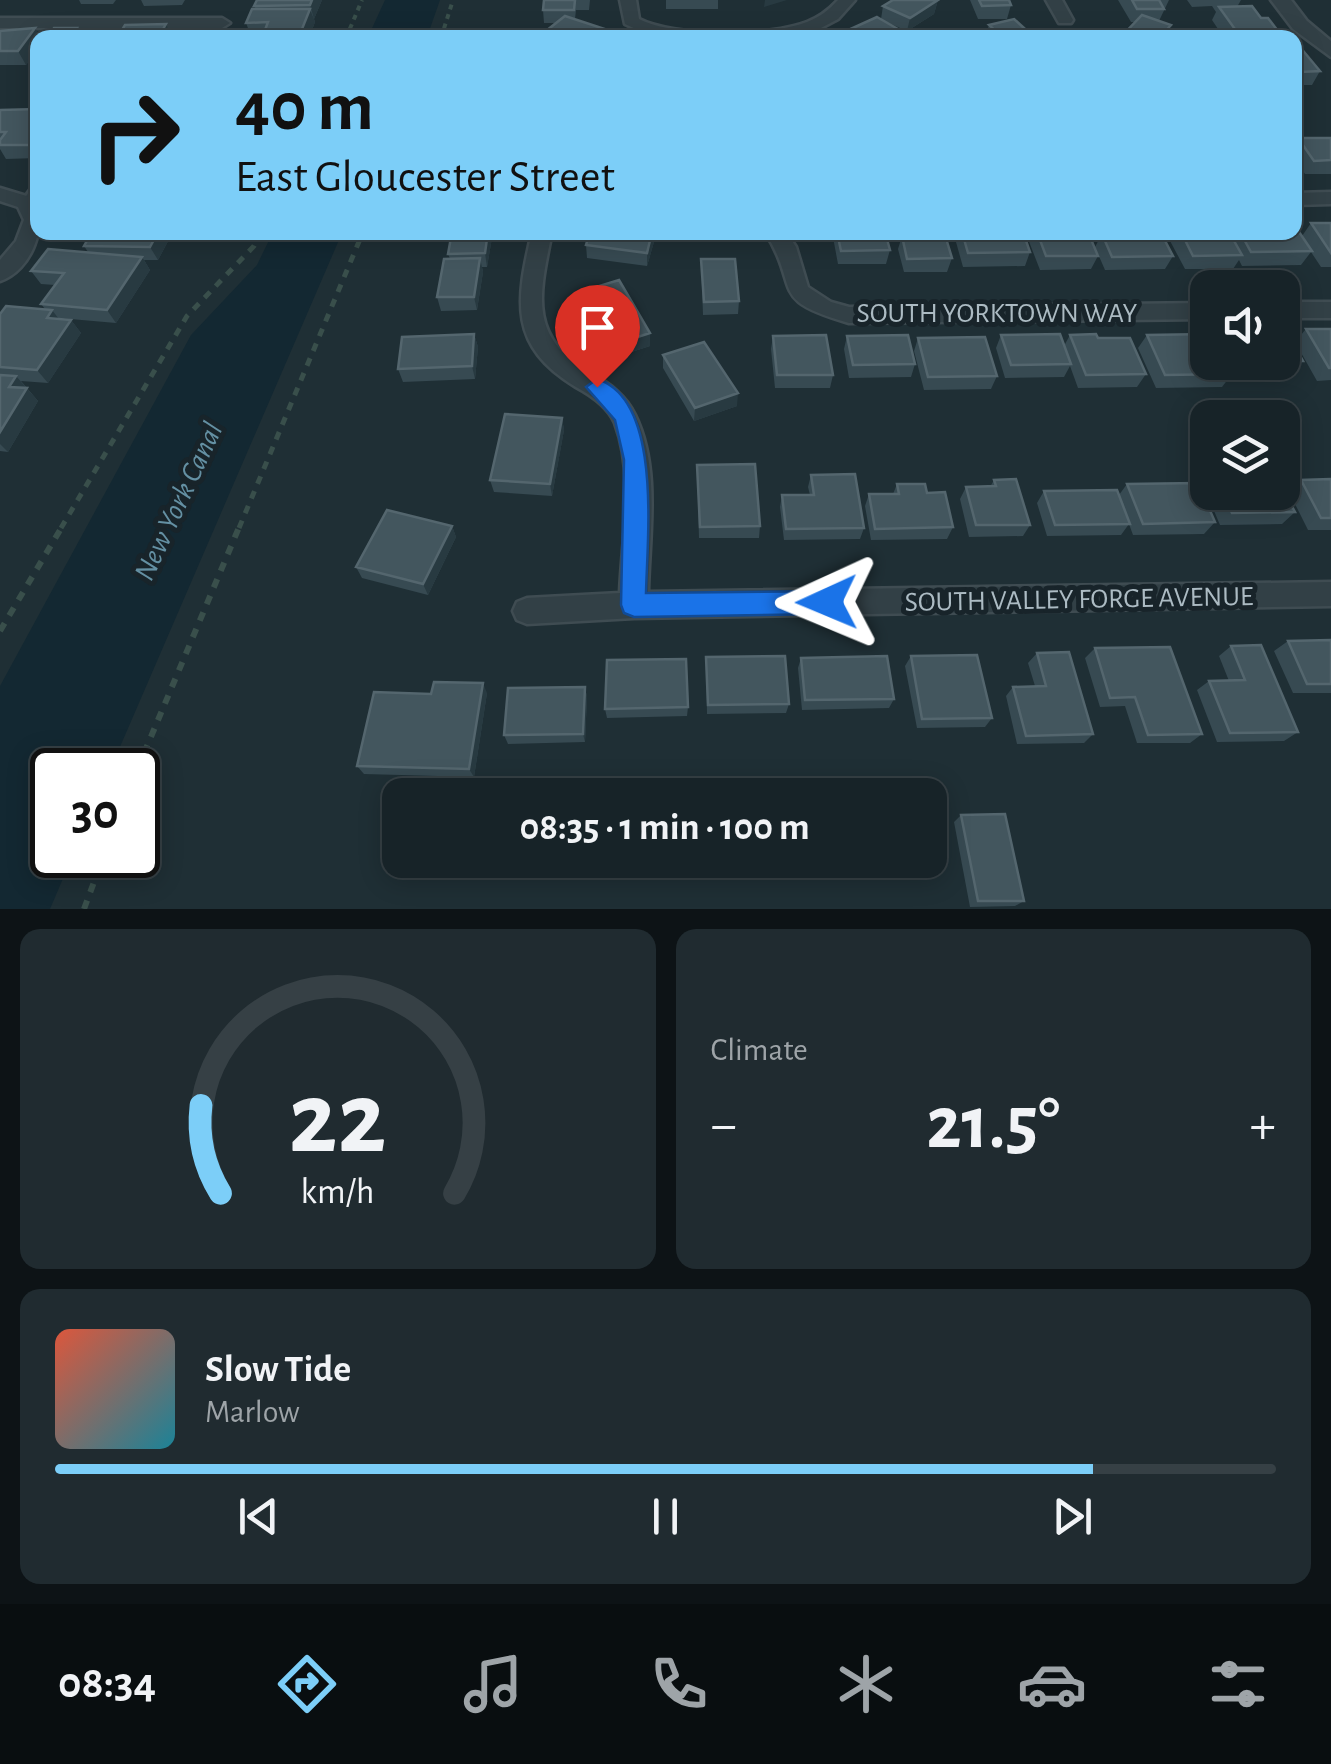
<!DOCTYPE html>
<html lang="en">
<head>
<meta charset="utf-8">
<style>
	:root { --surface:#172328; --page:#202b30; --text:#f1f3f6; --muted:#9ea4a8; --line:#364045; --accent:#7ccef8 }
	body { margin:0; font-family:"Alegreya Sans",sans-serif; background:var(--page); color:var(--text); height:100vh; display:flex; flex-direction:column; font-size:38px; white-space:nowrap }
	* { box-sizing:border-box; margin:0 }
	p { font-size:32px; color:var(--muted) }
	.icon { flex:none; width:55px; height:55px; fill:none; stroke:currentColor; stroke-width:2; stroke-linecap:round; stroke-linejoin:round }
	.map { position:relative; height:909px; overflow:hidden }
	.details { display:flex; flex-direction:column; gap:20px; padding:20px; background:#0d1316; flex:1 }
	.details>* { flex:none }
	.banner { position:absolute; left:30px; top:30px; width:1272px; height:210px; border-radius:20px; box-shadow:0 5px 25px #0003,0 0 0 2px var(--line); background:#7ccef8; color:#111; overflow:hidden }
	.tools { position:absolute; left:1190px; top:270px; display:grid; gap:20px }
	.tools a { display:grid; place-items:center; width:110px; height:110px; border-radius:20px; background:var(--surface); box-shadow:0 5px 25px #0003,0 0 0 2px var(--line); font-size:50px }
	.speed { position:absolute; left:30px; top:748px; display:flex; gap:20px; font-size:50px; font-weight:700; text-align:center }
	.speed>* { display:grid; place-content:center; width:130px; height:130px; border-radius:50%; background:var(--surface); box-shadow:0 5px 25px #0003,0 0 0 2px var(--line); line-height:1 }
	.speed .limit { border:5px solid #111; border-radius:15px; background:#fff; color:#111 }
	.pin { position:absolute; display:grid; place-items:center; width:85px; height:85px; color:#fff; margin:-102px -42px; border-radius:50% 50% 50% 0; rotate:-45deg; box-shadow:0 0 10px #0007 }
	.pin .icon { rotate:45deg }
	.me { position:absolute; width:110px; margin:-55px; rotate:269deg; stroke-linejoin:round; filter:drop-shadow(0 0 8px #0008) }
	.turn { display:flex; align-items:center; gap:35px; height:210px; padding:0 40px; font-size:45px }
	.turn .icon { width:130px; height:130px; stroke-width:2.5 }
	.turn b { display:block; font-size:70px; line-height:85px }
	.big { font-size:75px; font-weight:600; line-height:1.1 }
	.details .widget { flex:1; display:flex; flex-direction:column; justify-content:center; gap:15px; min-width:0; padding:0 35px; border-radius:20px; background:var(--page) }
	.details .dial { align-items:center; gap:0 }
	.dial svg { height:260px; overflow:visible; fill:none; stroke:var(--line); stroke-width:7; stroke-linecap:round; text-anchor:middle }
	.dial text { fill:var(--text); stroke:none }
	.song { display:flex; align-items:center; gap:30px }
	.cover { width:120px; height:120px; border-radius:15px; background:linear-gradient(135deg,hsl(10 70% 55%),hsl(190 70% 35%)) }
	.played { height:10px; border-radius:5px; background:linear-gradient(90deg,var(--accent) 85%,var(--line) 85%) }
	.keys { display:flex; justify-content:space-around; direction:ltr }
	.heat { display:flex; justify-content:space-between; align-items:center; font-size:55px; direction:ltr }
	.details .tiles { flex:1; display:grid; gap:20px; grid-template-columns:1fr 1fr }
	.widget:last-child { grid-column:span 2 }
	.trip { position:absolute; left:382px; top:778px; width:565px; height:100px; border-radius:20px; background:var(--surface); box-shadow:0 5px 25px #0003,0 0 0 2px var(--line); font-weight:600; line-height:100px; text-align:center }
	.tab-bar { display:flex; height:160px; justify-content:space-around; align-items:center; background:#090e10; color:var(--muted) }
	.tab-bar .icon { width:70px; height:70px }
	.tab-bar .selected { color:var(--accent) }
	.tab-bar b { font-size:45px; color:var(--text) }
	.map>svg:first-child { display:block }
	.water { fill:#132832 }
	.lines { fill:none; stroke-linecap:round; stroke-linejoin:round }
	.service-casing { stroke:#3f4c52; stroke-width:6 }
	.minor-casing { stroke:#3f4c52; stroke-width:5 }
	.tertiary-casing { stroke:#3f4c52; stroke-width:5 }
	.path-far2 { stroke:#394f4b; stroke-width:4; stroke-dasharray:5 5; stroke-linecap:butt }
	.path-far1 { stroke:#394f4b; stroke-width:5; stroke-dasharray:8 8; stroke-linecap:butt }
	.path { stroke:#394f4b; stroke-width:6; stroke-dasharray:9 9; stroke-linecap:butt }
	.service { fill:#324046; fill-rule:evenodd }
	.minor { fill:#324046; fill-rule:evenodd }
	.tertiary { fill:#324046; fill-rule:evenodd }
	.wall { fill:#374a52 }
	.shaded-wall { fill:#283a41 }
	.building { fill:#43565e; stroke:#54666e; stroke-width:2.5 }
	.route { fill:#1a73e8; stroke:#114b97; stroke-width:2.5 }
	.labels { text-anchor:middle; stroke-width:10; stroke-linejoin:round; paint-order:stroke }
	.street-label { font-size:28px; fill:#acbbc3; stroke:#18242a }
	.water-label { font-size:30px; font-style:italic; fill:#6490a3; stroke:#18242a }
</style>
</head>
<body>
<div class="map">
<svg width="1331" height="909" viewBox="0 0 1331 909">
	<rect width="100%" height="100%" fill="#1f2f35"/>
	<path class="water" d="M385,0h55l-13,37h-59z
		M273,232l69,1 -232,537h-58v85h21l-23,54h-50v-223l191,-351 66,-70z"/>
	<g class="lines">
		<defs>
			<path id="service" d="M38,183v11l-8,11h-8l-1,-2 14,-19z"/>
			<path id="minor" d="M620,0h16l3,19c34,18 130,18 168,3 13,-5 22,-12 31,-22h17l-17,19 -19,10 -35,9h-129l-30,-14z
				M1046,0h16l11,20 -2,3h-12z
				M0,18h222l8,5 -8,5h-222z
				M0,188l33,10c16,27 -2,73 -33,83v-21l16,-19 8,-21 -6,-13 -18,-6z
				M1331,192v12l-36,1v-12z
				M532,232h20c-13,64 -24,105 39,141 19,11 35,23 44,42 26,53 14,121 13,177l683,-10v24l-697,12 -107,6 -10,-4 -4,-9 4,-9 10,-4 93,-5c2,-54 15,-117 -5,-170 -7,-16 -24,-28 -39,-36 -68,-41 -60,-86 -44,-155z
				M765,232h21l10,15 12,40 23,15 18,5 359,-4v16l-359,4c-83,-24 -47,-32 -84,-91z
				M1282,302h49v16h-49z"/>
			<path id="tertiary" d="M1271,0h20l16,21 24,20v16l-38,-28z"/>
		</defs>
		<use href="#service" class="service-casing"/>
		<use href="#minor" class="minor-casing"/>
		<use href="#tertiary" class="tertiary-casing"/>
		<path class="path-far2" d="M346,38l16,-38
			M441,38l12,-38"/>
		<path class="path-far1" d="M61,528l126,-212 67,-70 6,-14
			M239,528l124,-296"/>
		<path class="path" d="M0,631l63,-106
			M137,770l103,-245
			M84,909l20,-54"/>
		<use href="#service" class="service"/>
		<use href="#minor" class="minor"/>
		<use href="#tertiary" class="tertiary"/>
	</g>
	<path class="wall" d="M79,0h37l-3,4h-32z
		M141,0h44l-3,5 -38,1z
		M322,0l-8,19 1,3 -6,16 -58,-2 -5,-13 10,-14 -2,-3z
		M544,0h46l-1,10h-13l-1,9 42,14v5h-70l-1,-7 10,-8h-12l-1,-13z
		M666,0h52v9h-52z
		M938,0l-4,14 -27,17 -23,-10 18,17h-68l1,-2 46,-17 2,-13z
		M970,0h39l2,5 -4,14h-29z
		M1118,0h51l-10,21 12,4 -6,13h-43l13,-16h-4z
		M1187,0h54l-4,7 24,11 17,13 -3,7h-51l-12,-18 4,-8 -4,-6 -20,1z
		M989,25l46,13h-50z
		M0,31l38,18 -12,16h-26z
		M1295,41l25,30 -8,14h-17z
		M38,109v49l-32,1 -6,-10v-39z
		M1298,138h33v36h-26l-10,-14v-17z
		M1311,223h20v44h-10l-10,-15 -10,13 -59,1 -3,-6 -6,9h-48l-16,-30 4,-7h56l2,3 2,-3h62l7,4z
		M173,232l-15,28h-14l6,10 -34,53 -57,-5 12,2 10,13 -33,50 -27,-2 17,20 -30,51 -8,-1v-137l45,-5 -4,-5 14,-19 -14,-1 -10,-13 57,-19 -4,-6z
		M452,232h41l-6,35h-5l1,5 -6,38 -36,1 -4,-14 13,-38 -2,-5z
		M832,232h53l5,18 -4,14h-48z
		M959,232h64l7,20 -5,14 -62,1 -7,-25z
		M1031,232h57l10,24 -7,13 -51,1 -12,-31z
		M1102,234l71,22 -8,13 -60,1 -10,-23z
		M902,236l50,22 -5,14h-43l-6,-23z
		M654,242l-7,24 -60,-8 -1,-13z
		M701,259l38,42 -1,13 -35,1z
		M583,291l67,55 -37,12 -29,-54z
		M1306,329h25v51l-14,1 -22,-39z
		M1282,331l21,30 -11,13 -58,1 -7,-13h55z
		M474,334l4,13 -3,32 -72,3 -5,-13z
		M1001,335l63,11 6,-11 28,3 48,36 -9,13 -59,1 -8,-22 -6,11 -59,1 -9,-30z
		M1147,335l85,39 -10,13 -66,1 -18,-40z
		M773,336l60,39 -3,13h-55l-4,-39z
		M847,336l68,28 -4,13 -62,1 -5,-29z
		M918,338l79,38 -6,13 -67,1 -10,-39z
		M663,355l74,51 -43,15 -31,-53z
		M562,418l2,12 -12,66 -58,-4 -4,-12z
		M697,465l63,61 -1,12h-60z
		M1208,471v21h74l13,20 -13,12 -62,1 -19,-45z
		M811,475l53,53 -4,11 -76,1 -4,-33 2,-12h28l-2,-8z
		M1331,479v51h-23l-19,-38 12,-12z
		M994,480l36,45 -7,11 -54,1 -9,-38 6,-12h24z
		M897,484l30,9 26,34 -6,12 -76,1 -6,-34 4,-12h24z
		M1127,484l88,38 -11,12 -71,1 -4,-11 -8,11 -74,1 -10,-33 7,-12 75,4z
		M452,526l4,11 -28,58 -66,-17 -6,-11z
		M1331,640v53h-38l-19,-42 14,-10z
		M1231,646l67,86 -14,9 -67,1 -20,-52 12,-9h20l-10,-25z
		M1095,648l107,86 -12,9h-53l-12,-37 -25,1 -15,-49z
		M1037,653l56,81 -9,9 -67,1 -11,-48 7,-9 22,-1 -7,-23z
		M911,656l81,62 -7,9 -68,1 -12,-62z
		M706,657l83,47 -3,9 -79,1z
		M801,658l93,41 -5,9 -87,2 -4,-42z
		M585,687l2,10 -2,45 -77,2 -4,-9z
		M487,693l-13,84 -110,-3 -7,-8 74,-72z
		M688,707l-1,9 -80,2 -2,-9z
		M961,815l63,86 -9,5 -45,1 -16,-85z"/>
	<path class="shaded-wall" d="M312,0h10l-8,19 -4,-14z
		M765,0h22l-23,7z
		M938,0l-4,14 -27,17 3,-13z
		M310,9l5,13 -6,16h-6l1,-3 -2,-6z
		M166,24l6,14h-14z
		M35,28l6,10h-3v11l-12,16 -8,-14z
		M38,136v17l-6,-8z
		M158,232h15l-15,28 -8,-13z
		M488,232h5l-6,35 -2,-14z
		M652,232l2,10 -7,24v-13z
		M142,257l8,13 -34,53 -9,-13z
		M480,258l3,14 -6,38 -3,-13z
		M52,310l10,13 -15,-5z
		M71,320l10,13 -33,50 -11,-13z
		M650,333v13l-37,12v-13z
		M474,334l4,13 -3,32 -3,-13z
		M16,376l22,25 -30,51 -8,-8v-12l9,-45z
		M738,393l-1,13 -43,15 1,-13z
		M562,418l2,12 -12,66 -2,-12z
		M452,526l4,11 -28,58 -5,-11z
		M483,683l4,10 -13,84 -5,-8z
		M585,687l2,10 -2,45 -2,-8z"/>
	<path class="building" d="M257,0h55l-2,5 -56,1z
		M544,0h31l-1,10h-31z
		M893,0h45l-28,18 -27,-12z
		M979,0h30l2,5 -29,1z
		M1132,0h27l5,9h-27z
		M1252,6l9,12h7l10,13 -41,1 -18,-25z
		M252,9h58l-8,20 -37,1 3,-8 -22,1z
		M1142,15l29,10 -12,13 -37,-2z
		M565,16l52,17 -5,5h-48l-18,-7z
		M877,17l26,15 -11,6h-54l-3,-2z
		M1014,19l21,19h-32l-14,-13z
		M166,24l-8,14h-41l8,-13z
		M35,28l-17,23h-18v-20z
		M54,28h23l-3,6h14l-2,4h-39z
		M304,33l-1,5h-40l2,-4z
		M1295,41l25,30 -21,1 -4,-5z
		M38,109v27l-6,9h-32v-5l6,-8h-6v-22z
		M1298,138h33v22l-17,1z
		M1311,223h20v30z
		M1295,226l17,25 -61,1 -11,-20h55z
		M92,232h66l-8,15 -66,-1z
		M452,232h36l-3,21 -37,1z
		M590,232h62l-5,21 -61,-8z
		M837,232h48l5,18 -49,1z
		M962,232h61l7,20 -62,1z
		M1037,232h51l10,24h-52z
		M1181,232h48l13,23 -49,1z
		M1161,233l12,23 -61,1 -10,-23z
		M945,235l7,23 -45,1 -5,-23z
		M48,249l94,8 -35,53 -66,-6 23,-31 -33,-2z
		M480,258l-6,39h-37l7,-38z
		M701,259h34l4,42 -35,1z
		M619,280l31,53 -37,12 -30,-54z
		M6,306l46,4 -5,8 24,2 -34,50 -37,-3v-53z
		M1306,329h25v39h-2z
		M1282,331h4l17,30h-21z
		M474,334l-2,32 -74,3 4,-32z
		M1060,334l11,30 -60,1 -10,-30z
		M1096,334l2,4h32l16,36 -60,1 -16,-40z
		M1208,334v28h18l6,12 -67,1 -18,-40z
		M826,335l7,40h-56l-4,-39z
		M908,335l7,29 -62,1 -6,-29z
		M985,337l12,39 -69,1 -10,-39z
		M704,342l34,51 -43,15 -32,-53z
		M0,375l16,1 -7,11 18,1 -27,44z
		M505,414l57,4 -12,66 -60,-4z
		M755,464l5,62 -60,1 -3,-62z
		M855,474l9,54 -78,1 -4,-34h32l-3,-20z
		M1016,479l14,46h-54l-10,-38 30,-1 -2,-6z
		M1331,479v39h-10l-20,-38z
		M1198,483l17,39 -72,2 -16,-40z
		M897,484h28l2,9 18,-1 8,35 -78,2 -6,-35h30z
		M1282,488l13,24 -63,1 -10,-21h60z
		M1117,490l13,34 -75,1 -11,-34z
		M387,510l65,16 -29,58 -67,-17z
		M1331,640v44h-24l-19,-43z
		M1261,645l37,87 -68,1 -21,-52 36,-1 -14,-34z
		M1170,647l32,87 -54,1 -13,-38 -25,1 -15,-50z
		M1069,652l24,82 -67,2 -13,-49 33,-1 -9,-33z
		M977,655l15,63 -70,1 -11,-63z
		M785,656l4,48 -81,1 -2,-48z
		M887,656l7,43 -89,1 -4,-42z
		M686,659l2,48 -83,2 2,-49z
		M434,682l49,1 -14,86 -112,-3 17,-74 57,2z
		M585,687l-2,47 -79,1 4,-47z
		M1005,814l19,87h-46l-17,-86z"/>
	<path class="route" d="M597,379c66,20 50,161 49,214l181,-2 9,3 4,8 -4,8 -9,4 -193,3 -10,-4 -3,-8 3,-145 -9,-40 -29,-33z"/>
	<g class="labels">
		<g class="street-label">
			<text x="997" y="322">SOUTH YORKTOWN WAY</text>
			<text transform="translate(1079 598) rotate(-1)" y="10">SOUTH VALLEY FORGE AVENUE</text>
		</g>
		<g class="water-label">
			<text transform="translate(178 501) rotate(-65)" y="10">New York Canal</text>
		</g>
	</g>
</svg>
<div class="tools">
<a><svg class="icon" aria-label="sound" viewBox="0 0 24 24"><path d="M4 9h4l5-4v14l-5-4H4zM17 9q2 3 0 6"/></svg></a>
<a><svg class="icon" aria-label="layers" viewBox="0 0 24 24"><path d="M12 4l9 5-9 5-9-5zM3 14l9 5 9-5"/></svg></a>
</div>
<div class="speed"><div class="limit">30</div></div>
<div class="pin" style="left:597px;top:387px;background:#d93025"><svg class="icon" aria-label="arrive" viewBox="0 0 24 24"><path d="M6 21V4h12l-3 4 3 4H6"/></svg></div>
<svg class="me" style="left:827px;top:602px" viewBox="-20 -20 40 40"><path d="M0-17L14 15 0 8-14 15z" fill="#1a73e8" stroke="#fff" stroke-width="4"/></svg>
<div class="trip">08:35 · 1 min · 100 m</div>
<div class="banner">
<div class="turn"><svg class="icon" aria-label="right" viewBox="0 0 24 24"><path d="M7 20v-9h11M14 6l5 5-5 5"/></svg><div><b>40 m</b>East Gloucester Street</div></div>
</div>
</div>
<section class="details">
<div class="tiles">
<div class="widget dial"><svg viewBox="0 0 100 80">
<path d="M14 69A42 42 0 1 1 86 69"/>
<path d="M14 69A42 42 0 0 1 8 42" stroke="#7ccef8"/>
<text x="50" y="56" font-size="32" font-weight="700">22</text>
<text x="50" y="72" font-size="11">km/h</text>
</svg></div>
<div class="widget"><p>Climate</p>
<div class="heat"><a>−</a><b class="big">21.5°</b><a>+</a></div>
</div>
<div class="widget">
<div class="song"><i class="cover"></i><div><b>Slow Tide</b><p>Marlow</p></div></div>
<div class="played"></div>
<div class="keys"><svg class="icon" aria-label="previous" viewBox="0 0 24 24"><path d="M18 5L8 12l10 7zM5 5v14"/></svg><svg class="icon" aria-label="pause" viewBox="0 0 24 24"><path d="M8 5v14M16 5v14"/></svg><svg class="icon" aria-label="next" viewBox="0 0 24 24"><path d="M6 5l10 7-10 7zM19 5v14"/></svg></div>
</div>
</div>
</section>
<nav class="tab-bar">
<b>08:34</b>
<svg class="icon selected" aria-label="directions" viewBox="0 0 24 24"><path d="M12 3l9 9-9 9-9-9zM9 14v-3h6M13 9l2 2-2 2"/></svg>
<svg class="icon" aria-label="music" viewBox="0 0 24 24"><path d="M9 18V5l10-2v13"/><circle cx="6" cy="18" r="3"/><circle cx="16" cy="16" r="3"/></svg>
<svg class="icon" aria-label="phone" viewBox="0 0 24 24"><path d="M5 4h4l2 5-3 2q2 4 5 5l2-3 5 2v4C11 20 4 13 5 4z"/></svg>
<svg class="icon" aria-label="climate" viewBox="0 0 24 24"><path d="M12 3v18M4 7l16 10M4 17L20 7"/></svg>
<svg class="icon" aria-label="car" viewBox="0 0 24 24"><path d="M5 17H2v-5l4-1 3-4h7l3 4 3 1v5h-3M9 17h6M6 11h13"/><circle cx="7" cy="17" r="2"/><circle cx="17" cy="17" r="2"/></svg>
<svg class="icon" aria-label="filters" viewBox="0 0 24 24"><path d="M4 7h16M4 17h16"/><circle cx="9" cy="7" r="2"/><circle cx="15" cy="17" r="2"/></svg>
</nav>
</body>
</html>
